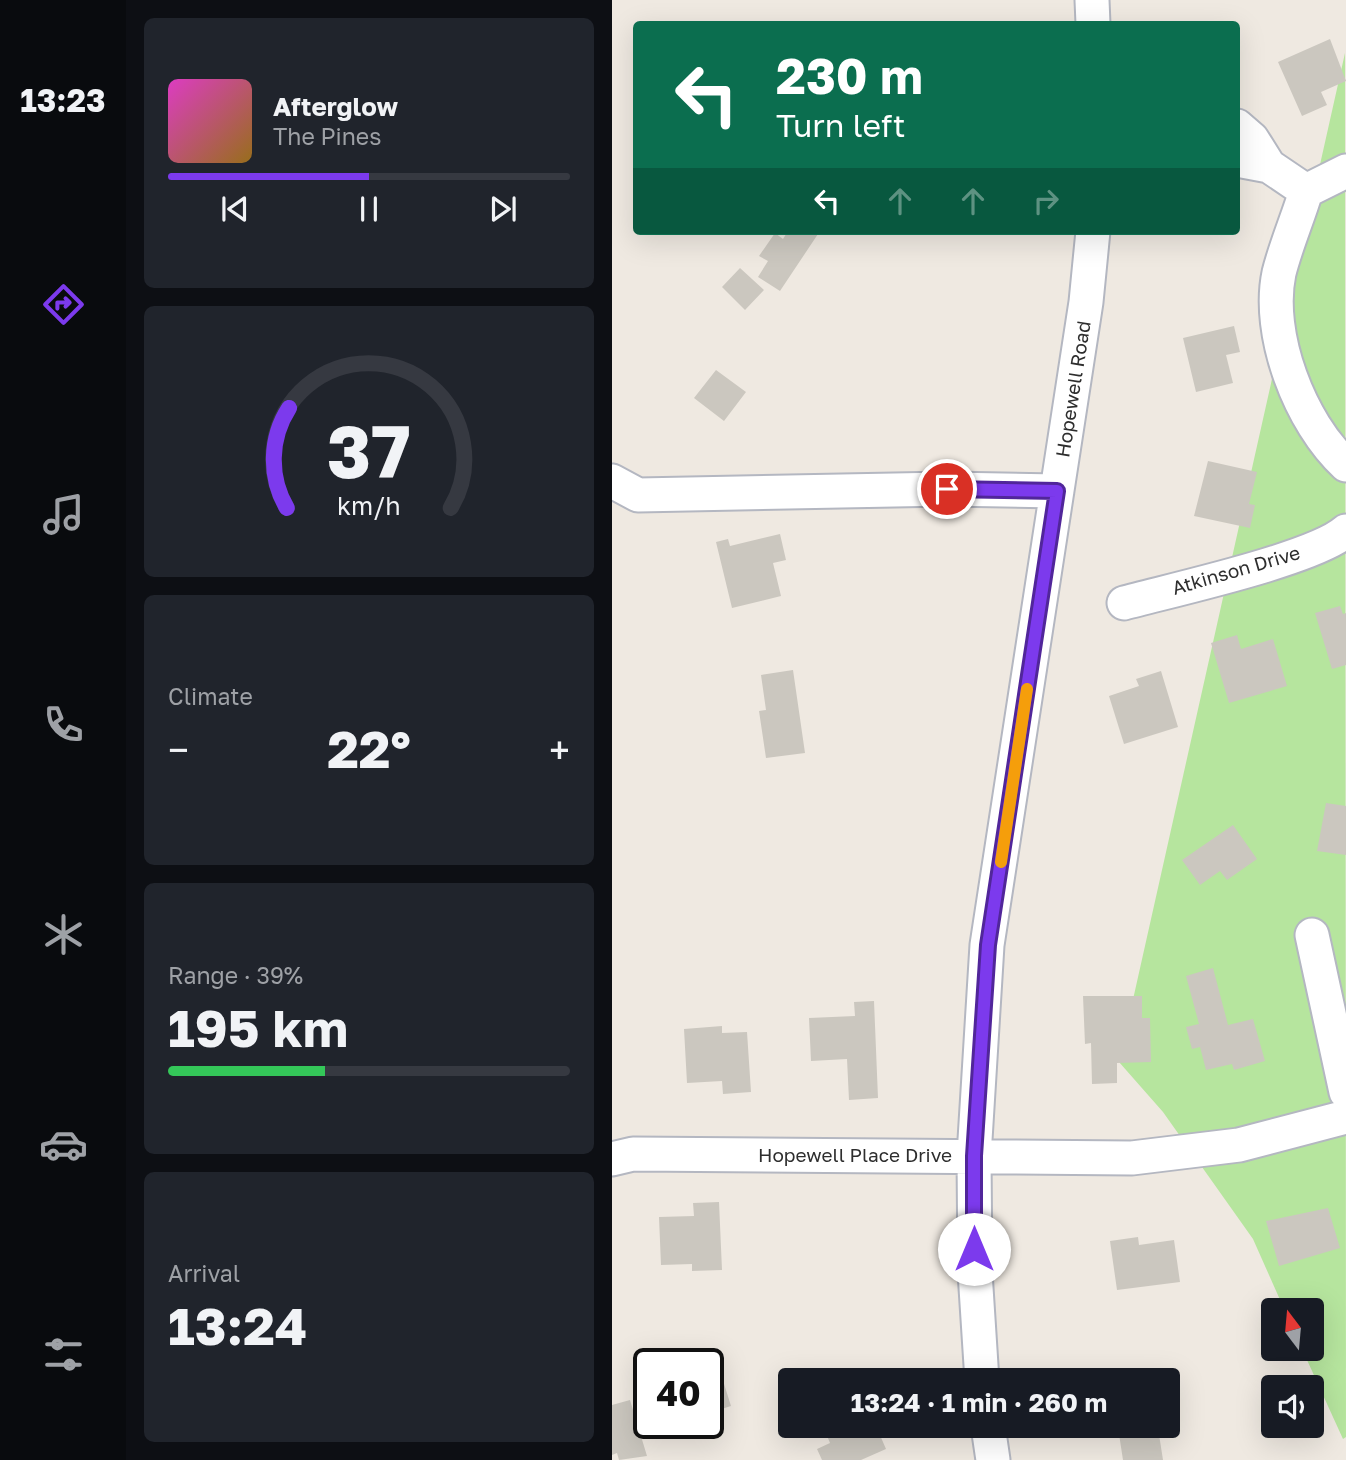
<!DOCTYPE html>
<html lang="en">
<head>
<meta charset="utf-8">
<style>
	:root { --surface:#171b24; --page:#20242c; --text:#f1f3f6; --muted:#9ea1a6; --line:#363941; --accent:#7c3aed }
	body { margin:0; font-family:"Golos Text",sans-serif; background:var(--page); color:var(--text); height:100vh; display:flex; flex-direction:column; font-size:26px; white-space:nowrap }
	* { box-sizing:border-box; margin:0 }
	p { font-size:23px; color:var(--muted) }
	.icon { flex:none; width:38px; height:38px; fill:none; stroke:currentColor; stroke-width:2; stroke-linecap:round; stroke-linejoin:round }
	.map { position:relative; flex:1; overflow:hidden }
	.sheet { display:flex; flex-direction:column; gap:18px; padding:18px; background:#0d0f14; width:486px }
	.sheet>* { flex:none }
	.top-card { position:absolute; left:21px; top:21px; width:607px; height:214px; border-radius:7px; box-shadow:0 7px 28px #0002; background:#0b6e4f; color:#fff; overflow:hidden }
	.needle { width:46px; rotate:344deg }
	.controls { position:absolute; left:649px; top:1298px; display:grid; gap:14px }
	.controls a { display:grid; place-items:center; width:63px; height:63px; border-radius:7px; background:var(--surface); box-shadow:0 7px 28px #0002; font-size:35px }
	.speed { position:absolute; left:21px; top:1348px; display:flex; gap:14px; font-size:35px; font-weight:700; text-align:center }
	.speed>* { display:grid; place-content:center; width:91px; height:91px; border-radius:50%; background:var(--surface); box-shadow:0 7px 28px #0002; line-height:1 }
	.speed .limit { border:4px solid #111; border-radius:10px; background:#fff; color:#111 }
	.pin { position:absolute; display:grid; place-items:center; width:60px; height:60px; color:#fff; margin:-30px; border:4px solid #fff; border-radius:50%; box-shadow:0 2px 7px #0007 }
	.me { position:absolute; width:77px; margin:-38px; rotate:0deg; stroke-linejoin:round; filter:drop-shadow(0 0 5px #0008) }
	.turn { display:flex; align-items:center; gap:24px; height:147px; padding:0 28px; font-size:32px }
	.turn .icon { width:91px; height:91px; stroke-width:2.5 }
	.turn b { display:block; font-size:49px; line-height:60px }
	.lanes { display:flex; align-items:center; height:66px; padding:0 28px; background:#0003; justify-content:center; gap:35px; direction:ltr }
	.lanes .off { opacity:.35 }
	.big { font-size:52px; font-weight:700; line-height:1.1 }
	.sheet .widget { flex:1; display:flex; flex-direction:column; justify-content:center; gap:10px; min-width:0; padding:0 24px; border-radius:10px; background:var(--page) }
	.sheet .dial { align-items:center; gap:0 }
	.dial svg { height:182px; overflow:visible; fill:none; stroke:var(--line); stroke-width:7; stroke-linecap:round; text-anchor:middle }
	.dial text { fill:var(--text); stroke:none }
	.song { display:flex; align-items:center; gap:21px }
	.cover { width:84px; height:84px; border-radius:10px; background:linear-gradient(135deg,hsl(310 70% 55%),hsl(40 70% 35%)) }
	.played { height:7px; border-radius:4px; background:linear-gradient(90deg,var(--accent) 50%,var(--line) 50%) }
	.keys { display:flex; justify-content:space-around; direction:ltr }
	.heat { display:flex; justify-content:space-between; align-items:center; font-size:38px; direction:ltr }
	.charge { height:10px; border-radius:5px; background:linear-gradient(90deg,#34c759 39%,var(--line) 0) }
	.trip { position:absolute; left:166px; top:1368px; width:402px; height:70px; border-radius:7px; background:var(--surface); box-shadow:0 7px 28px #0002; font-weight:700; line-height:70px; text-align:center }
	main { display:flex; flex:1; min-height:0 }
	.dock { display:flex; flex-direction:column; width:126px; justify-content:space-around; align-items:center; background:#090b0e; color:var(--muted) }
	.dock .icon { width:49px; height:49px }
	.dock .selected { color:var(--accent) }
	.dock b { font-size:32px; color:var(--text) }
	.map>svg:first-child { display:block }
	.green { fill:#b6e59e }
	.building { fill:#cbc7bf }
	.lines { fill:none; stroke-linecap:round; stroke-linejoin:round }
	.minor-casing { stroke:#b4b7c1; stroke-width:37 }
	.minor { stroke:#fff; stroke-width:33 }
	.route-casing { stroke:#51269a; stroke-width:18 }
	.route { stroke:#7c3aed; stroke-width:12 }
	.slow { stroke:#f59e0b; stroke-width:12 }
	.labels { text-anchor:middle; stroke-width:5; stroke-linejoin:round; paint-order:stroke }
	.street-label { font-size:19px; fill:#2e2e2e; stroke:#fff }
</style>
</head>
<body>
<main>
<nav class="dock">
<b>13:23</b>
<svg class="icon selected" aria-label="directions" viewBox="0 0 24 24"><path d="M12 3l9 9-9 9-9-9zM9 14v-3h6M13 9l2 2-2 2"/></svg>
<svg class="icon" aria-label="music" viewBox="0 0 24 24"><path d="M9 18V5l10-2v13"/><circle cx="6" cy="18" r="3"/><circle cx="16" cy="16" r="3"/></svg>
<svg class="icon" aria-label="phone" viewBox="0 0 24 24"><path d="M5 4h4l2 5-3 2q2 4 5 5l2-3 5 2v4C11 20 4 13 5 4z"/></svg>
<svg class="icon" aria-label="climate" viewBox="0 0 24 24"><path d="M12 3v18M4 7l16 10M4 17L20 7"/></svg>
<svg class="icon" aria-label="car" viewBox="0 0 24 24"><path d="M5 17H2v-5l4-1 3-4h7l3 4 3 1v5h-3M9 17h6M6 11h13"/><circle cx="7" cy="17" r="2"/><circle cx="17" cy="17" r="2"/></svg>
<svg class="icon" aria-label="filters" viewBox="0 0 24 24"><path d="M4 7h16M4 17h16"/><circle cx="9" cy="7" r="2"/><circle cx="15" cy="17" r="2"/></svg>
</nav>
<section class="sheet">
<div class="widget">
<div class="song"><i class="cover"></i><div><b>Afterglow</b><p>The Pines</p></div></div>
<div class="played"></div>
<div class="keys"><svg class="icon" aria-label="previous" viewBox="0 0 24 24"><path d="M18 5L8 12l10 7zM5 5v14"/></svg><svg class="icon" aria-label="pause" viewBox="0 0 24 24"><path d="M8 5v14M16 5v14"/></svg><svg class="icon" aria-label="next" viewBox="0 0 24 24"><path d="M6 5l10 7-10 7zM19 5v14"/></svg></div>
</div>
<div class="widget dial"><svg viewBox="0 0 100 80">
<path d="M14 69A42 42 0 1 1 86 69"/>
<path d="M14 69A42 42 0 0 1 15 25" stroke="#7c3aed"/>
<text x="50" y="56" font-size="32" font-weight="700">37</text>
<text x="50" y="72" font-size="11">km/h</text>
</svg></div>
<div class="widget"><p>Climate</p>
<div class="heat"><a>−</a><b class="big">22°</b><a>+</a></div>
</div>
<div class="widget"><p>Range · 39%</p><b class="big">195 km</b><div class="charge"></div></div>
<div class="widget"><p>Arrival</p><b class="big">13:24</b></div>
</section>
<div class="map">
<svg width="734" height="1460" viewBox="0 0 734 1460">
	<rect width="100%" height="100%" fill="#efe9e1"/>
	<path class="green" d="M733,53l1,1384 -3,2 -41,-90h10v-38h-27l-32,-72 -90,-127 -44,-50z"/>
	<path class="building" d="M718,39l16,42 -25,11 6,13 -25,11 -24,-54z
		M176,231h32l-40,60 -22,-14 10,-16 -9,-5 16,-23 8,6z
		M128,268l24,22 -19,20 -23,-23z
		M622,326l6,26 -14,3 7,28 -37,9 -13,-54z
		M104,370l30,22 -22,29 -30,-23z
		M596,461l49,11 -8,32 6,1 -5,23 -56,-12z
		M168,534l6,26 -13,3 8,33 -49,12 -16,-66 12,-3 2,7z
		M728,606l3,8 3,-1v52l-14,4 -17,-56z
		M625,635l4,14 32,-10 14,47 -58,17 -18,-60z
		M181,670l12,83 -39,5 -7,-47 7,-1 -5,-35z
		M549,671l17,56 -54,17 -15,-48 30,-10 -3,-7z
		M714,803l20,3v49l-29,-4z
		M621,825l24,34 -30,21 -7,-9 -20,14 -18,-25z
		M601,968l15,57 25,-6 12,42 -31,9 -2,-6 -26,6 -6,-23 -8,2 -6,-22 13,-3 -13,-48z
		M471,996h59v22h8l1,44 -34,1v20l-25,1 -1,-41 -6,1z
		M262,1001l4,97 -29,2 -2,-41 -36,2 -2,-43 46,-2 -1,-14z
		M110,1026v7l25,-1 4,60 -28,2 -1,-13 -35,2 -3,-54z
		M107,1202l3,68 -30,1v-7l-31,1 -2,-48 35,-1 -1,-13z
		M716,1208l12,40 -61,18 -13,-45z
		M526,1237l1,8 35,-5 6,42 -63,8 -7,-49z
		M101,1349l18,57 -22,7 -1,-50h-39z
		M18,1400l17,56 -28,4 -2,-7 -5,2v-50z
		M211,1426h53l10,23 -25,11h-39l-5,-11 13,-6z
		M546,1428l5,32h-40l-4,-26z"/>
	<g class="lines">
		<defs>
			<path id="minor" d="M480,0l1,24
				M625,126l15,13 17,27
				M625,160l32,6 37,25
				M734,171l-40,20c-8,27 -20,54 -27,82 -13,61 21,150 67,192
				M0,481l26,14 309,-6 110,2
				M512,603c48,-13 190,-44 222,-72
				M700,935l34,157
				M0,1159l21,-5 499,4 107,-13 107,-28
				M370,1381l-7,-109 -1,-116 13,-211 99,-643 7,-71
				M376,1426l5,34"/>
		</defs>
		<use href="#minor" class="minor-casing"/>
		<use href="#minor" class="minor"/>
	</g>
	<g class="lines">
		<defs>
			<path id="route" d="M335,489l110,2 -69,454 -14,211v93"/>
		</defs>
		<use href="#route" class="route-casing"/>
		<use href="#route" class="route"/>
		<path class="slow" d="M389,862l26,-173"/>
	</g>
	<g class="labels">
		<g class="street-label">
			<text transform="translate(461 389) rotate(-81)" y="7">Hopewell Road</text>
			<text transform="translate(624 570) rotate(-16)" y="7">Atkinson Drive</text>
			<text x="243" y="1162">Hopewell Place Drive</text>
		</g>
	</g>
</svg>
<div class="controls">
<a><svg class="needle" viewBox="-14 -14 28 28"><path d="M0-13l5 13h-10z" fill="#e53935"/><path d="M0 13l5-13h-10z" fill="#9ea1a6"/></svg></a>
<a><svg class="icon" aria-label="sound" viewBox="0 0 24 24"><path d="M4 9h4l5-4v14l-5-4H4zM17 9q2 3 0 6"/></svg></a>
</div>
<div class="speed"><div class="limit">40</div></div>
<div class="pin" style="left:335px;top:489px;background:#d93025"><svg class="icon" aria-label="arrive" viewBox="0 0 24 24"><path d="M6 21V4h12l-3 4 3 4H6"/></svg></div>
<svg class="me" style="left:362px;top:1249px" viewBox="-20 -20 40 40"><circle r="19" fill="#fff"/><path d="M0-13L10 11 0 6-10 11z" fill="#7c3aed"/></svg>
<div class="trip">13:24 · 1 min · 260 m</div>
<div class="top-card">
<div class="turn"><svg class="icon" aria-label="left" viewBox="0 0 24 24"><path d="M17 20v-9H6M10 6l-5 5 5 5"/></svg><div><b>230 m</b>Turn left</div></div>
<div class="lanes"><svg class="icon" aria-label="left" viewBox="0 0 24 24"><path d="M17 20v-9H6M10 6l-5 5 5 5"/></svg><svg class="icon off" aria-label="ahead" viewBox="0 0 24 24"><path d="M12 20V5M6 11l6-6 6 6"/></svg><svg class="icon off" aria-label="ahead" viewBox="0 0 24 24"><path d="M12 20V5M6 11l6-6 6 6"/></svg><svg class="icon off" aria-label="right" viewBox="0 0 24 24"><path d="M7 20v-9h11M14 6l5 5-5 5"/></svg></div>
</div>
</div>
</main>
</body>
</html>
